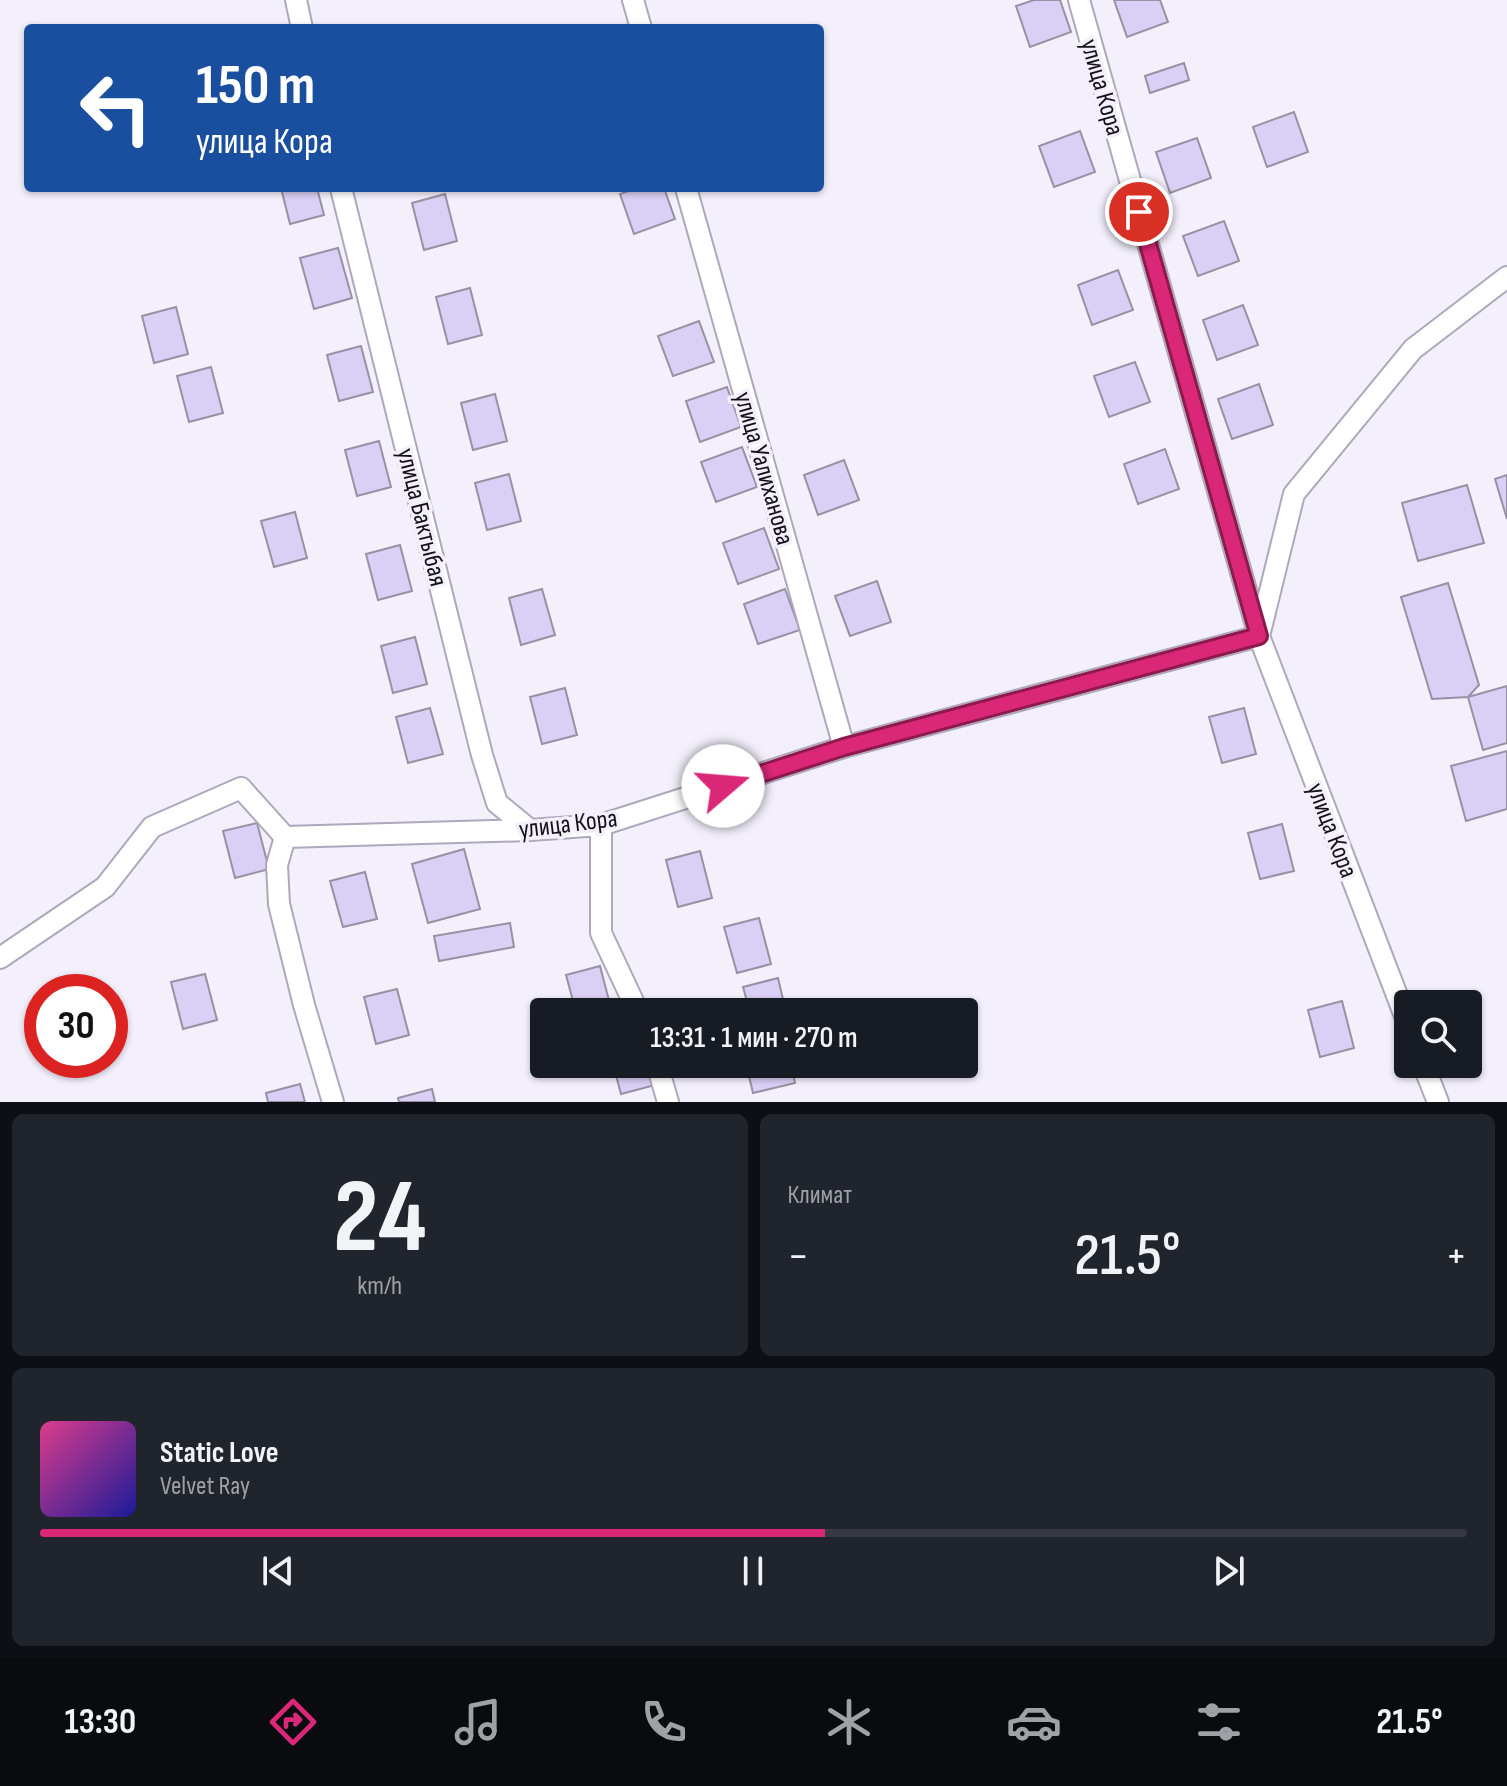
<!DOCTYPE html>
<html lang="ru">
<head>
<meta charset="utf-8">
<style>
	:root { --surface:#171b24; --page:#20242c; --text:#f1f3f6; --muted:#9ea1a6; --line:#363941; --accent:#db2777 }
	body { margin:0; font-family:"Sofia Sans Condensed",sans-serif; background:var(--page); color:var(--text); height:100vh; display:flex; flex-direction:column; font-size:30px; white-space:nowrap }
	* { box-sizing:border-box; margin:0 }
	p { font-size:26px; color:var(--muted) }
	.icon { flex:none; width:44px; height:44px; fill:none; stroke:currentColor; stroke-width:2; stroke-linecap:round; stroke-linejoin:round }
	.map { position:relative; height:1102px; overflow:hidden }
	.side { display:flex; flex-direction:column; gap:12px; padding:12px; background:#0d0f14; flex:1 }
	.side>* { flex:none }
	.guide { position:absolute; left:24px; top:24px; width:800px; height:168px; border-radius:8px; box-shadow:0 2px 6px #0004; background:#1a4fa0; color:#fff; overflow:hidden }
	.controls { position:absolute; left:1394px; top:990px; display:grid; gap:16px }
	.controls a { display:grid; place-items:center; width:88px; height:88px; border-radius:8px; background:var(--surface); box-shadow:0 2px 6px #0004; font-size:40px }
	.speed { position:absolute; left:24px; top:974px; display:flex; gap:16px; font-size:40px; font-weight:700; text-align:center }
	.speed>* { display:grid; place-content:center; width:104px; height:104px; border-radius:50%; background:var(--surface); box-shadow:0 2px 6px #0004; line-height:1 }
	.speed .limit { border:12px solid #d22; background:#fff; color:#111 }
	.pin { position:absolute; display:grid; place-items:center; width:68px; height:68px; color:#fff; margin:-34px; border:4px solid #fff; border-radius:50%; box-shadow:0 2px 8px #0007 }
	.me { position:absolute; width:88px; margin:-44px; rotate:72deg; stroke-linejoin:round; filter:drop-shadow(0 0 6px #0008) }
	.turn { display:flex; align-items:center; gap:28px; height:168px; padding:0 40px; font-size:36px }
	.turn .icon { width:104px; height:104px; stroke-width:2.5 }
	.turn b { display:block; font-size:56px; line-height:68px }
	.big { font-size:60px; font-weight:600; line-height:1.1 }
	.side .widget { flex:1; display:flex; flex-direction:column; justify-content:center; gap:12px; min-width:0; padding:0 28px; border-radius:12px; background:var(--page) }
	.side .dial { align-items:center; gap:0 }
	.dial b { font-size:104px; line-height:1 }
	.song { display:flex; align-items:center; gap:24px }
	.cover { width:96px; height:96px; border-radius:12px; background:linear-gradient(135deg,hsl(330 70% 55%),hsl(240 70% 35%)) }
	.played { height:8px; border-radius:4px; background:linear-gradient(90deg,var(--accent) 55%,var(--line) 55%) }
	.keys { display:flex; justify-content:space-around; direction:ltr }
	.heat { display:flex; justify-content:space-between; align-items:center; font-size:44px; direction:ltr }
	.side .tiles { flex:1; display:grid; gap:12px; grid-template-columns:1fr 1fr }
	.widget:last-child { grid-column:span 2 }
	.trip { position:absolute; left:530px; top:998px; width:448px; height:80px; border-radius:8px; background:var(--surface); box-shadow:0 2px 6px #0004; font-weight:600; line-height:80px; text-align:center }
	.dock { display:flex; height:128px; justify-content:space-around; align-items:center; background:#090b0e; color:var(--muted) }
	.dock .icon { width:56px; height:56px }
	.dock .active { color:var(--accent) }
	.dock b { font-size:36px; color:var(--text) }
	.map>svg:first-child { display:block }
	.building { fill:#dacff4; stroke:#9691a3; stroke-width:2 }
	.lines { fill:none; stroke-linecap:round; stroke-linejoin:round }
	.street-casing { stroke:#ada8bb; stroke-width:24 }
	.street { stroke:#fff; stroke-width:20 }
	.route-casing { stroke:#8e194d; stroke-width:20 }
	.route { stroke:#db2777; stroke-width:14 }
	.labels { text-anchor:middle; stroke-width:7; stroke-linejoin:round; paint-order:stroke }
	.street-label { font-size:26px; fill:#131117; stroke:#f3f0fc }
</style>
</head>
<body>
<div class="map">
<svg width="1507" height="1102" viewBox="0 0 1507 1102">
	<rect width="100%" height="100%" fill="#f3f0fc"/>
	<path class="building" d="M1034,0h26l11,32 -41,15 -14,-41z
		M1114,0h46l8,22 -41,15z
		M1184,63l5,17 -39,13 -5,-17z
		M1294,112l14,40 -41,15 -14,-40z
		M1080,131l15,41 -41,15 -15,-41z
		M1197,138l14,40 -41,15 -14,-41z
		M281,188h36l7,27 -34,9z
		M637,188h27l11,31 -41,15 -14,-40z
		M445,194l12,47 -33,9 -12,-47z
		M1224,221l15,40 -41,15 -15,-40z
		M338,248l14,50 -38,11 -14,-51z
		M1118,270l15,40 -41,15 -14,-40z
		M470,288l12,47 -34,9 -12,-47z
		M1243,305l15,40 -41,15 -14,-40z
		M176,307l12,47 -34,9 -12,-47z
		M699,321l15,41 -41,14 -15,-40z
		M361,346l12,46 -34,9 -12,-46z
		M1135,362l15,40 -41,15 -15,-41z
		M211,367l12,46 -34,9 -12,-46z
		M1259,384l14,41 -41,14 -14,-40z
		M727,387l14,40 -41,15 -14,-41z
		M495,394l12,47 -34,9 -12,-47z
		M379,441l12,46 -34,9 -12,-46z
		M742,447l15,40 -41,15 -15,-40z
		M1165,449l14,40 -41,15 -14,-40z
		M844,460l15,40 -41,15 -14,-40z
		M509,474l12,47 -34,9 -12,-47z
		M1507,475v44l-12,-40z
		M1467,485l17,58 -66,18 -16,-58z
		M295,512l12,46 -33,9 -13,-46z
		M764,528l15,41 -41,15 -15,-41z
		M400,545l12,46 -34,9 -12,-46z
		M877,581l14,41 -41,14 -15,-40z
		M1448,583l31,102 -11,12 -36,2 -31,-102z
		M542,589l13,46 -34,10 -12,-47z
		M785,589l15,41 -42,14 -14,-40z
		M415,637l12,47 -34,9 -12,-47z
		M1507,686v57l-24,7 -15,-53z
		M565,688l12,47 -35,9 -12,-47z
		M430,708l13,46 -35,9 -12,-46z
		M1244,708l12,46 -34,9 -13,-46z
		M1507,751v58l-41,12 -15,-55z
		M257,823l12,46 -34,9 -12,-47z
		M1282,824l12,47 -34,8 -12,-46z
		M464,849l16,60 -52,14 -16,-59z
		M700,851l12,47 -34,9 -12,-47z
		M365,872l12,47 -34,8 -13,-46z
		M759,918l12,46 -34,9 -13,-46z
		M510,923l4,24 -75,14 -5,-25z
		M600,966l12,46h-36l-10,-37z
		M205,974l12,46 -34,9 -12,-47z
		M778,978l8,34h-36l-7,-25z
		M397,989l12,46 -33,9 -12,-47z
		M1342,1001l12,47 -34,9 -12,-47z
		M613,1064h36l6,21 -34,9z
		M746,1064h45l4,19 -42,10z
		M300,1084l5,18h-37l-2,-9z
		M432,1089l3,13h-36l-1,-4z"/>
	<g class="lines">
		<defs>
			<path id="street" d="M296,0l6,28
				M633,0l8,28
				M1079,0l180,636 149,388
				M341,188l141,567 15,48 33,27
				M686,188l158,559
				M601,825v108l37,79
				M285,837l245,-7 71,-5 243,-78 415,-111 35,-142 119,-145 94,-72
				M285,837l-8,28 2,39 25,101 29,97
				M0,958l105,-71 47,-60 89,-39 44,49
				M657,1064l11,38
				M1423,1064l15,38"/>
		</defs>
		<use href="#street" class="street-casing"/>
		<use href="#street" class="street"/>
	</g>
	<g class="lines">
		<defs>
			<path id="route" d="M723,786l121,-39 415,-111 -120,-424"/>
		</defs>
		<use href="#route" class="route-casing"/>
		<use href="#route" class="route"/>
	</g>
	<g class="labels">
		<g class="street-label">
			<text transform="translate(1103 87) rotate(74)" y="9">улица Кора</text>
			<text transform="translate(765 468) rotate(74)" y="9">улица Уалиханова</text>
			<text transform="translate(423 517) rotate(76)" y="9">улица Бактыбая</text>
			<text transform="translate(568 823) rotate(-7)" y="9">улица Кора</text>
			<text transform="translate(1333 830) rotate(69)" y="9">улица Кора</text>
		</g>
	</g>
</svg>
<div class="controls">
<a><svg class="icon" aria-label="search" viewBox="0 0 24 24"><circle cx="10" cy="10" r="6"/><path d="M15 15l6 6"/></svg></a>
</div>
<div class="speed"><div class="limit">30</div></div>
<div class="pin" style="left:1139px;top:212px;background:#d93025"><svg class="icon" aria-label="arrive" viewBox="0 0 24 24"><path d="M6 21V4h12l-3 4 3 4H6"/></svg></div>
<svg class="me" style="left:723px;top:786px" viewBox="-20 -20 40 40"><circle r="19" fill="#fff"/><path d="M0-13L10 11 0 6-10 11z" fill="#db2777"/></svg>
<div class="trip">13:31 · 1 мин · 270 m</div>
<div class="guide">
<div class="turn"><svg class="icon" aria-label="left" viewBox="0 0 24 24"><path d="M17 20v-9H6M10 6l-5 5 5 5"/></svg><div><b>150 m</b>улица Кора</div></div>
</div>
</div>
<section class="side">
<div class="tiles">
<div class="widget dial"><b>24</b><p>km/h</p></div>
<div class="widget"><p>Климат</p>
<div class="heat"><a>−</a><b class="big">21.5°</b><a>+</a></div>
</div>
<div class="widget">
<div class="song"><i class="cover"></i><div><b>Static Love</b><p>Velvet Ray</p></div></div>
<div class="played"></div>
<div class="keys"><svg class="icon" aria-label="previous" viewBox="0 0 24 24"><path d="M18 5L8 12l10 7zM5 5v14"/></svg><svg class="icon" aria-label="pause" viewBox="0 0 24 24"><path d="M8 5v14M16 5v14"/></svg><svg class="icon" aria-label="next" viewBox="0 0 24 24"><path d="M6 5l10 7-10 7zM19 5v14"/></svg></div>
</div>
</div>
</section>
<nav class="dock">
<b>13:30</b>
<svg class="icon active" aria-label="directions" viewBox="0 0 24 24"><path d="M12 3l9 9-9 9-9-9zM9 14v-3h6M13 9l2 2-2 2"/></svg>
<svg class="icon" aria-label="music" viewBox="0 0 24 24"><path d="M9 18V5l10-2v13"/><circle cx="6" cy="18" r="3"/><circle cx="16" cy="16" r="3"/></svg>
<svg class="icon" aria-label="phone" viewBox="0 0 24 24"><path d="M5 4h4l2 5-3 2q2 4 5 5l2-3 5 2v4C11 20 4 13 5 4z"/></svg>
<svg class="icon" aria-label="climate" viewBox="0 0 24 24"><path d="M12 3v18M4 7l16 10M4 17L20 7"/></svg>
<svg class="icon" aria-label="car" viewBox="0 0 24 24"><path d="M5 17H2v-5l4-1 3-4h7l3 4 3 1v5h-3M9 17h6M6 11h13"/><circle cx="7" cy="17" r="2"/><circle cx="17" cy="17" r="2"/></svg>
<svg class="icon" aria-label="filters" viewBox="0 0 24 24"><path d="M4 7h16M4 17h16"/><circle cx="9" cy="7" r="2"/><circle cx="15" cy="17" r="2"/></svg>
<b>21.5°</b>
</nav>
</body>
</html>
